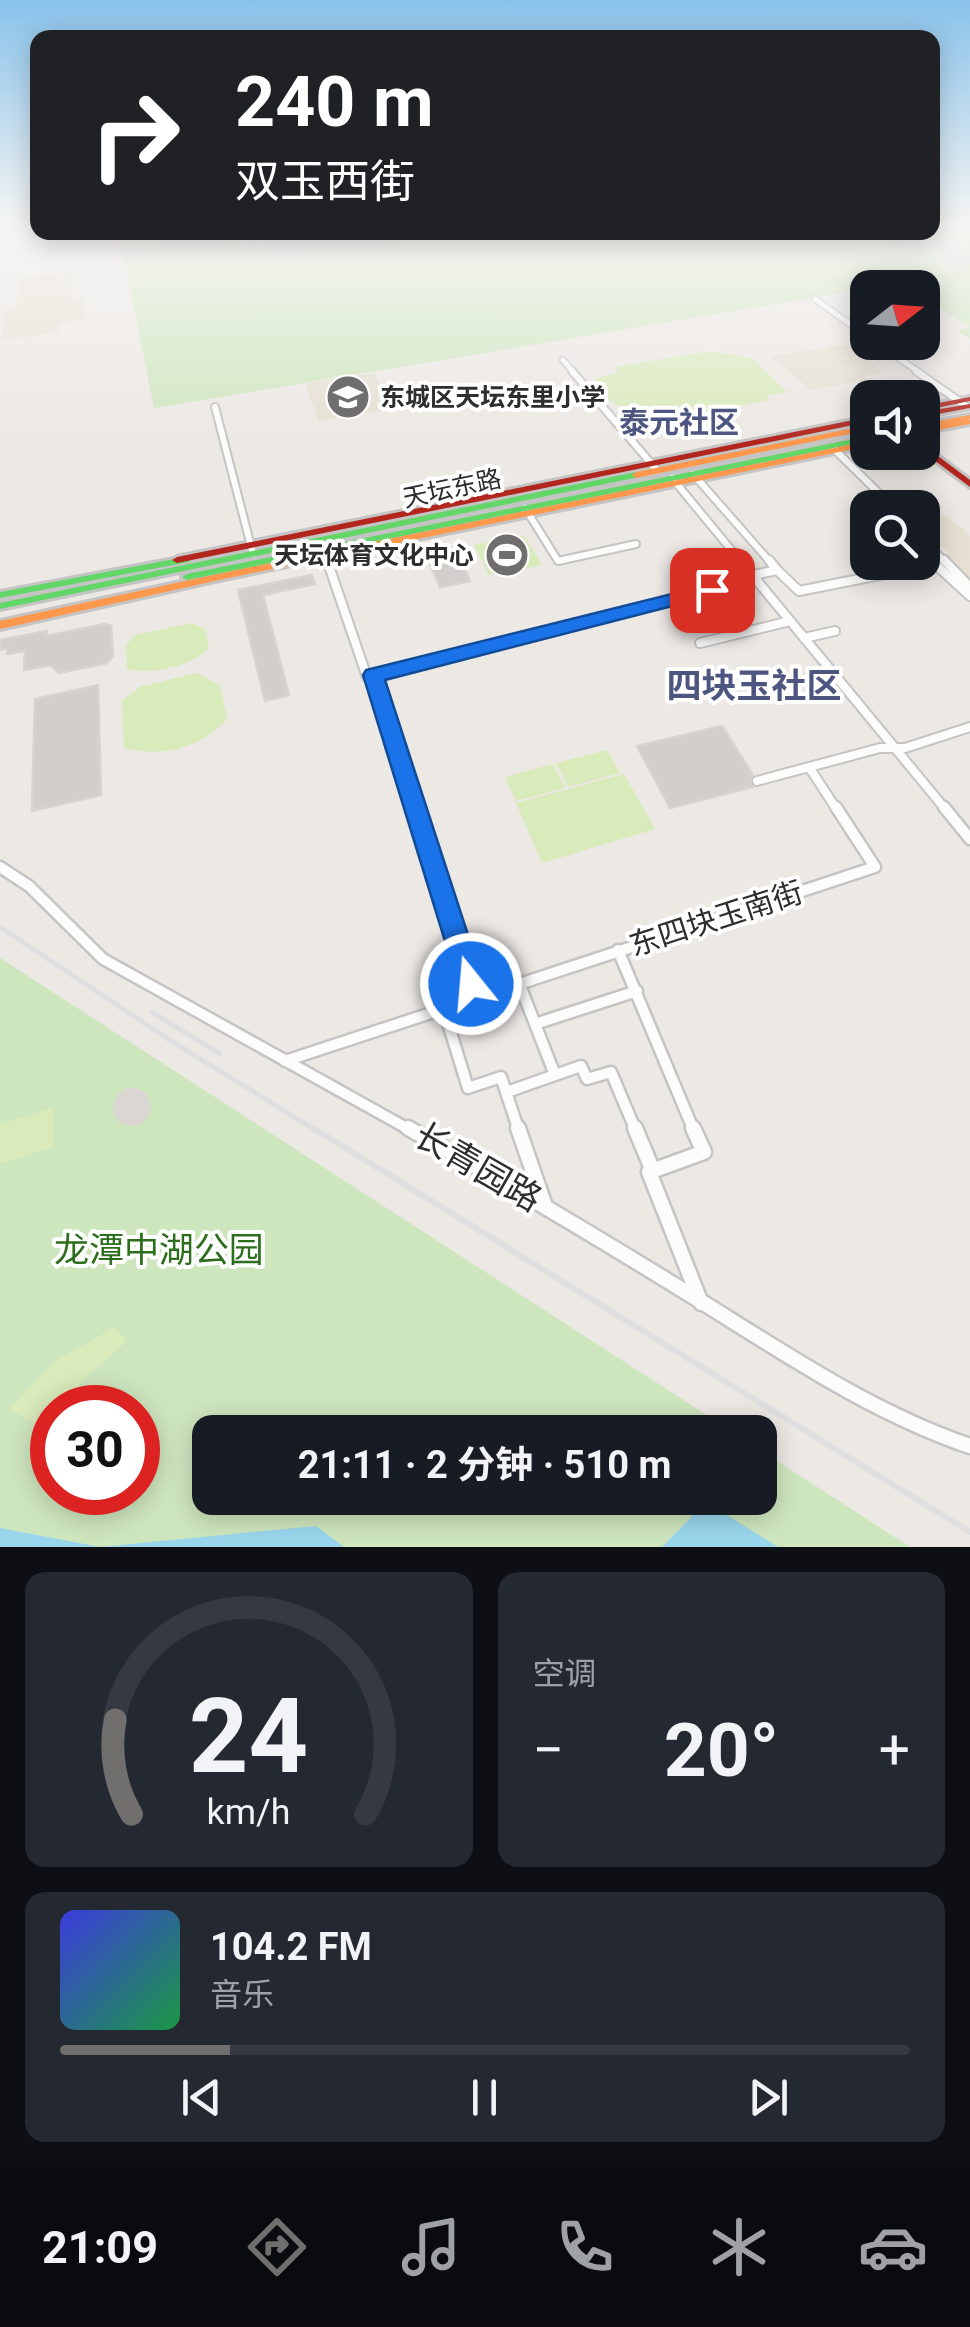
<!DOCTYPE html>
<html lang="zh">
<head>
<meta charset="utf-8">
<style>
	:root { --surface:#171b24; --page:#242831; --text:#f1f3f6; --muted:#9ea1a6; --line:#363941; --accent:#706f6e }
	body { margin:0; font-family:Roboto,"Noto Sans SC",sans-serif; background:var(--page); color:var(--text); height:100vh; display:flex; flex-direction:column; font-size:38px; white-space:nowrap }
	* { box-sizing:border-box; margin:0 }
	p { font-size:32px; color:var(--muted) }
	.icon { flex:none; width:55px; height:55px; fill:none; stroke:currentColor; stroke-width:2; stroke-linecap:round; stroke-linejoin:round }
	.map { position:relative; height:1547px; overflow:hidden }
	.sheet { display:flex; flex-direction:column; gap:25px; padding:25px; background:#0d0f14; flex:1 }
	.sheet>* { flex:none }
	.top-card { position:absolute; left:30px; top:30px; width:910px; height:210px; border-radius:20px; box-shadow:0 5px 25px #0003; background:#202124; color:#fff; overflow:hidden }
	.needle { width:65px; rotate:73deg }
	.buttons { position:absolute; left:850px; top:270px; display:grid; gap:20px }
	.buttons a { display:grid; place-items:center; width:90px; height:90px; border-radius:20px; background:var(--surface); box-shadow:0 5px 25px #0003; font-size:50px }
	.speed { position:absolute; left:30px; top:1385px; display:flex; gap:20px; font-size:50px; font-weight:700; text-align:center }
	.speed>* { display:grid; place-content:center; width:130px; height:130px; border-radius:50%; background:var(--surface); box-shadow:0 5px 25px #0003; line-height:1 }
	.speed .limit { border:15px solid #d22; background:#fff; color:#111 }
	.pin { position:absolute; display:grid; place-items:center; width:85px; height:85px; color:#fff; margin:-42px; border-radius:20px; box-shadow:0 5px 15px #0006 }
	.me { position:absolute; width:110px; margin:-55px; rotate:343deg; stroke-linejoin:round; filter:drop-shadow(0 0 8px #0008) }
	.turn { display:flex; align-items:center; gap:35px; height:210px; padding:0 40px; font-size:45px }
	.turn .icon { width:130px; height:130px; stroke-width:2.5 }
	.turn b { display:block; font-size:70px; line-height:85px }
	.big { font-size:75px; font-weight:700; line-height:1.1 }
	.sheet .widget { flex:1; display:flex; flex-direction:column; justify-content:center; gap:15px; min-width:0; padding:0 35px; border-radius:20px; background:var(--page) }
	.sheet .dial { align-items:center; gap:0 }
	.dial svg { height:260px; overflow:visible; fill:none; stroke:var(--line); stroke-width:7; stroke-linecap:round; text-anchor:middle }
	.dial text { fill:var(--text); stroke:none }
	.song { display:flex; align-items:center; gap:30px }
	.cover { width:120px; height:120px; border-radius:15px; background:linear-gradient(135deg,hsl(240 70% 55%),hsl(140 70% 35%)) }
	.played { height:10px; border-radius:5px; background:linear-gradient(90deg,var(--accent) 20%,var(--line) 20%) }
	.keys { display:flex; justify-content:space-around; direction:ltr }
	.heat { display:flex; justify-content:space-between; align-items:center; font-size:55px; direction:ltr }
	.sheet .tiles { flex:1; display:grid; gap:25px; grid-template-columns:1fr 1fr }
	.widget:last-child { grid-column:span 2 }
	.trip { position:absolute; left:192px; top:1415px; width:585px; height:100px; border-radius:20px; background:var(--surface); box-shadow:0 5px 25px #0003; font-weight:700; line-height:100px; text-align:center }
	.tabs { display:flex; height:160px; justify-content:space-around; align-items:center; background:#090b0e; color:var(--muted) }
	.tabs .icon { width:70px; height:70px }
	.tabs .current { color:var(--accent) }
	.tabs b { font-size:45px; color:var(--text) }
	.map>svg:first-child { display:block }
	.education { fill:#e6e0d3 }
	.green { fill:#cee6be; fill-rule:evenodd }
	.pitch { fill:#d9eabb }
	.plaza { fill:#dad6d2 }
	.water { fill:#99d6ec }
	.building { fill:#d1cecb; stroke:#d7d4d0; stroke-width:2.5 }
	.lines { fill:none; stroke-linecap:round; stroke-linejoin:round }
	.street-far4-casing { stroke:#c5c4c5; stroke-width:8 }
	.street-far3-casing { stroke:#c5c4c5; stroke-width:10 }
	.street-far2-casing { stroke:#c5c4c5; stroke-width:12 }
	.street-far1-casing { stroke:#c5c4c5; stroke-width:15 }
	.street-casing { stroke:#c5c4c5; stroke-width:19 }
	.fast-casing { stroke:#c5c4c5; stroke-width:6 }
	.slow-casing { stroke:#c5c4c5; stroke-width:6 }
	.jam-casing { stroke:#c5c4c5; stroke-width:6 }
	.street-far4 { stroke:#fcfcfb; stroke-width:5 }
	.street-far3 { stroke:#fcfcfb; stroke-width:6 }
	.street-far2 { stroke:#fcfcfb; stroke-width:8 }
	.street-far1 { stroke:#fcfcfb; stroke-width:10 }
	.street { stroke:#fcfcfb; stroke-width:14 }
	.fast { fill:#63d668; fill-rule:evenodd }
	.slow { fill:#ff974d; fill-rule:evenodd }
	.jam { fill:#b3261e; fill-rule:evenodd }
	.rail-far1 { stroke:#dfdfe1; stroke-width:5 }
	.rail { stroke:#dfdfe1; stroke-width:6 }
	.route { fill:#1a73e8; stroke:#114b97; stroke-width:2.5 }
	.labels { text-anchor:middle; stroke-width:8; stroke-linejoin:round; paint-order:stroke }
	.far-poi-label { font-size:25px; font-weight:bold; fill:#2e2e2e; stroke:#fff; text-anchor:start }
	.far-street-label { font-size:25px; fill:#2e2e2e; stroke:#fff }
	.far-quarter-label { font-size:30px; font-weight:bold; fill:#4d5680; stroke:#fff }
	.street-label { font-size:30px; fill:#2e2e2e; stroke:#fff }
	.quarter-label { font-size:35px; font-weight:bold; fill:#4d5680; stroke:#fff }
	.near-street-label { font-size:35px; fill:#2e2e2e; stroke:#fff }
	.near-park-label { font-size:35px; fill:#2c6e1b; stroke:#fff }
</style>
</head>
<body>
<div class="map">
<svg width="970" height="1547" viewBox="0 0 970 1547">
	<rect width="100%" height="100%" fill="#ece8e4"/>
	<path class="education" d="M70,272l1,25 12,2 1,20 -25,4 -1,9 -56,8 2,-29 13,-3 2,-30z
		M847,345l35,27 -18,3 4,5 -57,10 -40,-34z
		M374,373l19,36 -74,12 -14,-37z
		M946,515l24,21v49l-30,-29 9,-3 -26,-24 -1,-8z"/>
	<path class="green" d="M933,226h37v113l-14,-9 14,-3 -47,-30 -1,-9 -20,-5 -748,125 -35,-175 813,-1z
		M0,958l733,474h-523v66h550v-48l150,97h-910zM52,1408h86v84h-86z"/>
	<path class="pitch" d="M710,351l42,7 35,34 -21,4 4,4 -109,21 -4,-4c-26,0 -44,-11 -60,-30l6,-1 -7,-8 22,-6 -3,-5z
		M524,535l18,30 -53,10 -15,-30z
		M192,623l13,6 4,19c-17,18 -58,27 -82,21l-1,-24 9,-10z
		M196,673l24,12 7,34c-27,29 -64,39 -103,29l-2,-47 18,-14z
		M607,750l13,23 -52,14 -12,-24z
		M553,764l12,24 -50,13 -10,-24z
		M624,774l31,55 -113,34 -26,-60z
		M53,1108v39l-53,17v-40z
		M115,1327l12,14 -45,40 -16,26 -14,1 -1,27 -41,-27 44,-46z"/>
	<path class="plaza" d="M261,233h135l7,10 -128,16 -9,-19 -10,2 8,11 -14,2 -4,-12 -121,15 3,-6 -5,-3z
		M937,236l33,17v11l-14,6 -18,-9 11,-6 -16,-9 -31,5 -18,-10z
		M113 1107a19 19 0 1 1 38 0a19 19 0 1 1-38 0Z"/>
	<path class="water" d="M706,1502l72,45h-116z
		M316,1526l28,21h-344v-19l100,19z"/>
	<path class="building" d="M454,547l16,34 -30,6 -15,-34z
		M312,575l3,9 -52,11 26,100 -24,6 -27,-111z
		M104,624l7,2 2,30 -6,7 -48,10 -9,-8 -26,5 1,-19 -18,3 1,-6 -8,2v-10l47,-9v5z
		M98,685l3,110 -69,16 3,-112z
		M722,726l31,49 -3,5 3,7 -83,21 -33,-62z"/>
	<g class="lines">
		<defs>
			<path id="street-far4" d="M815,299l53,38
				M876,342l44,31
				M563,360l11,13"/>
			<path id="street-far3" d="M572,371l84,98
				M916,371l50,35
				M215,407l38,147
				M832,447l62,61
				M693,474l78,89
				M672,478l70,85
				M525,508l33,53 78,-17
				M922,538l24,25
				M323,550l4,13"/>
			<path id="street-far2" d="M327,560l40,117 390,-98
				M740,560l206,250
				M769,560l8,10
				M944,560l26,27
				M754,575l23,-5 22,21 136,-27 35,32
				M804,638l31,-7
				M700,643l90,-22
				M373,675l43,135
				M809,767l28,43
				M757,781l123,-33h25l65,-21"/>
			<path id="street-far1" d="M415,807l60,190
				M944,807l26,32
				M0,867l29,19 74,73 309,172
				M618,950l76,181
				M519,983l36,92 26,-9 6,13 24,-7 25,59
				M443,1007l25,81 33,-11 18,54
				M535,1024l102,-33
				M285,1061l590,-194 -39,-60
				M507,1092l48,-17"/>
			<path id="street" d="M408,1128c100,56 197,114 294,174 85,53 173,112 268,144
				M518,1128l27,78
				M635,1128l18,43
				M693,1128l11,24 -55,20 52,131"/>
			<path id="fast" d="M868,436v5l-681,139 -5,-3 5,-3z
				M636,472l4,3 -1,2 -639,132v-6z
				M185,557l5,3 -1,2 -189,36v-6z"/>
			<path id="slow" d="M970,415v4l-3,1h3v4l-48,9v-9z
				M868,425v5l-232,48 -4,-3 4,-3z
				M868,441v5l-649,134 -219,49v-8l227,-49z"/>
			<path id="jam" d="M970,397v4l-48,10v-5z
				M970,404v4l-48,9v-5z
				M868,417v5l-691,141 -5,-3 5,-3z
				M922,444l48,36v7l-48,-36z"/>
		</defs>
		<use href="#street-far4" class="street-far4-casing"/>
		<use href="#street-far3" class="street-far3-casing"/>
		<use href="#street-far2" class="street-far2-casing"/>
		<use href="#street-far1" class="street-far1-casing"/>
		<use href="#street" class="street-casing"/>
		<use href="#fast" class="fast-casing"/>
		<use href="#slow" class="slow-casing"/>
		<use href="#jam" class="jam-casing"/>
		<use href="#street-far4" class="street-far4"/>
		<use href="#street-far3" class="street-far3"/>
		<use href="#street-far2" class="street-far2"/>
		<use href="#street-far1" class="street-far1"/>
		<use href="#street" class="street"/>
		<use href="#fast" class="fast"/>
		<use href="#slow" class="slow"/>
		<use href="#jam" class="jam"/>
		<path class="rail-far1" d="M0,927l168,112 149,92
			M152,1012l68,42"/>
		<path class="rail" d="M313,1128l657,404"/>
	</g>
	<linearGradient id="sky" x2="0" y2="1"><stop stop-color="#88c2ea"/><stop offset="0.51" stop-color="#f6f5f3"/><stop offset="1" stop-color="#f6f5f3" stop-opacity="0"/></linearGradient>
	<rect width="970" height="442" fill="url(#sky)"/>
	<path class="route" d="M712,584l7,2v8l-334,86 99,304 -4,9 -9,4 -10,-4 -98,-318 3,-5z"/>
	<defs>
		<symbol id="school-disc" viewBox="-11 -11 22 22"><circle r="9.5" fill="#706f6e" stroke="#fff"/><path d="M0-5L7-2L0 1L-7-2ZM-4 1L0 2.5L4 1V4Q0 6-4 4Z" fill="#fff"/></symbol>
		<symbol id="stadium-disc" viewBox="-11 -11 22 22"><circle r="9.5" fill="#706f6e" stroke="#fff"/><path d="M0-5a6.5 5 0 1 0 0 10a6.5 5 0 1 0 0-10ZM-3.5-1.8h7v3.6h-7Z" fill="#fff"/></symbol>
	</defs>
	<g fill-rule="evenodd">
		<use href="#school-disc" x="323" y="372" width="50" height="50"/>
		<use href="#stadium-disc" x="482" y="530" width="50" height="50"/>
	</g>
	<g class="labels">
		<g class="far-poi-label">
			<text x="380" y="406">东城区天坛东里小学</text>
			<text x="474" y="564" text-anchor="end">天坛体育文化中心</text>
		</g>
		<g class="far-street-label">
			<text transform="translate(452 488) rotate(-12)" y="9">天坛东路</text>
		</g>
		<g class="far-quarter-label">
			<text x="679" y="433">泰元社区</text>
		</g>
		<g class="street-label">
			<text transform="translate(716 919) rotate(-18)" y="10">东四块玉南街</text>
		</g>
		<g class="quarter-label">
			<text x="754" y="698">四块玉社区</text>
		</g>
		<g class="near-street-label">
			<text transform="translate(478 1167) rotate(30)" y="12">长青园路</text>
		</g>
		<g class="near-park-label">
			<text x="159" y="1262">龙潭中湖公园</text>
		</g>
	</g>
</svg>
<div class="buttons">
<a><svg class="needle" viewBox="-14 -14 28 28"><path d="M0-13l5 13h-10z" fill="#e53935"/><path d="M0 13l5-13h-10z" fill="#9ea1a6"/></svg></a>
<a><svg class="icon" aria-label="sound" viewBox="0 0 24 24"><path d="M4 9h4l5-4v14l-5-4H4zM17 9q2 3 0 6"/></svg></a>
<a><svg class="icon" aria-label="search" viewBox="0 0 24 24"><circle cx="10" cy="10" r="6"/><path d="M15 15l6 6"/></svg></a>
</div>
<div class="speed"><div class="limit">30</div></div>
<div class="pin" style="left:712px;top:590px;background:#d93025"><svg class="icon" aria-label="arrive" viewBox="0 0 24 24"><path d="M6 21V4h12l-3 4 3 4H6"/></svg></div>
<svg class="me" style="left:471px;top:984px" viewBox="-20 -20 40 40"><circle r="17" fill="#1a73e8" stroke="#fff" stroke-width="3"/><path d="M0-11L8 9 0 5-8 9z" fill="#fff"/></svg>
<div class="trip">21:11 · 2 分钟 · 510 m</div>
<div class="top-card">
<div class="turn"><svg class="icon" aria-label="right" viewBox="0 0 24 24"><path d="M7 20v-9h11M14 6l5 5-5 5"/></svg><div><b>240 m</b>双玉西街</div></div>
</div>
</div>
<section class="sheet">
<div class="tiles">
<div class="widget dial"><svg viewBox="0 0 100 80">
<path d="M14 69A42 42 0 1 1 86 69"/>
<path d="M14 69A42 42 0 0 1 9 40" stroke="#706f6e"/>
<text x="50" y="56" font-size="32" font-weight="700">24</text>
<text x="50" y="72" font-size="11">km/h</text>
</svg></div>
<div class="widget"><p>空调</p>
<div class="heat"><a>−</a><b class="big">20°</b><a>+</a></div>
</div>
<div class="widget">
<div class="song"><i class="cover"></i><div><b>104.2 FM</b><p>音乐</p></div></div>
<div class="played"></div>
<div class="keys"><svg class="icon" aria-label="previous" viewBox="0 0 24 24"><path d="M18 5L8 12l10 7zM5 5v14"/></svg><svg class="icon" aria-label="pause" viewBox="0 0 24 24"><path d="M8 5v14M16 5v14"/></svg><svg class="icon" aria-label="next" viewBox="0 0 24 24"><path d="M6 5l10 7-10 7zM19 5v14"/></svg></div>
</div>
</div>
</section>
<nav class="tabs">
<b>21:09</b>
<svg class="icon current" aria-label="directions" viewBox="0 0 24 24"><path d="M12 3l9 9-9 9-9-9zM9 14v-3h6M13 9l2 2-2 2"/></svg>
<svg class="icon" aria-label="music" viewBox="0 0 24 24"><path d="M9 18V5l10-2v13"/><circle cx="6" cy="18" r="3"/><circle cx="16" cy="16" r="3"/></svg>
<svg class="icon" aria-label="phone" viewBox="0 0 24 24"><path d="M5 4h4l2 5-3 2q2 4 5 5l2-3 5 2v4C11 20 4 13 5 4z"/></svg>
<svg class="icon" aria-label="climate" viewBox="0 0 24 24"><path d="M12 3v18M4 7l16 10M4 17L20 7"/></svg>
<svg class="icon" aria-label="car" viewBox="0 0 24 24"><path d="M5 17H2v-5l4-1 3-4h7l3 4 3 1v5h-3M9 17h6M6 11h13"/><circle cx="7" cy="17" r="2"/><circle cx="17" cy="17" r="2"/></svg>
</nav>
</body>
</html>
